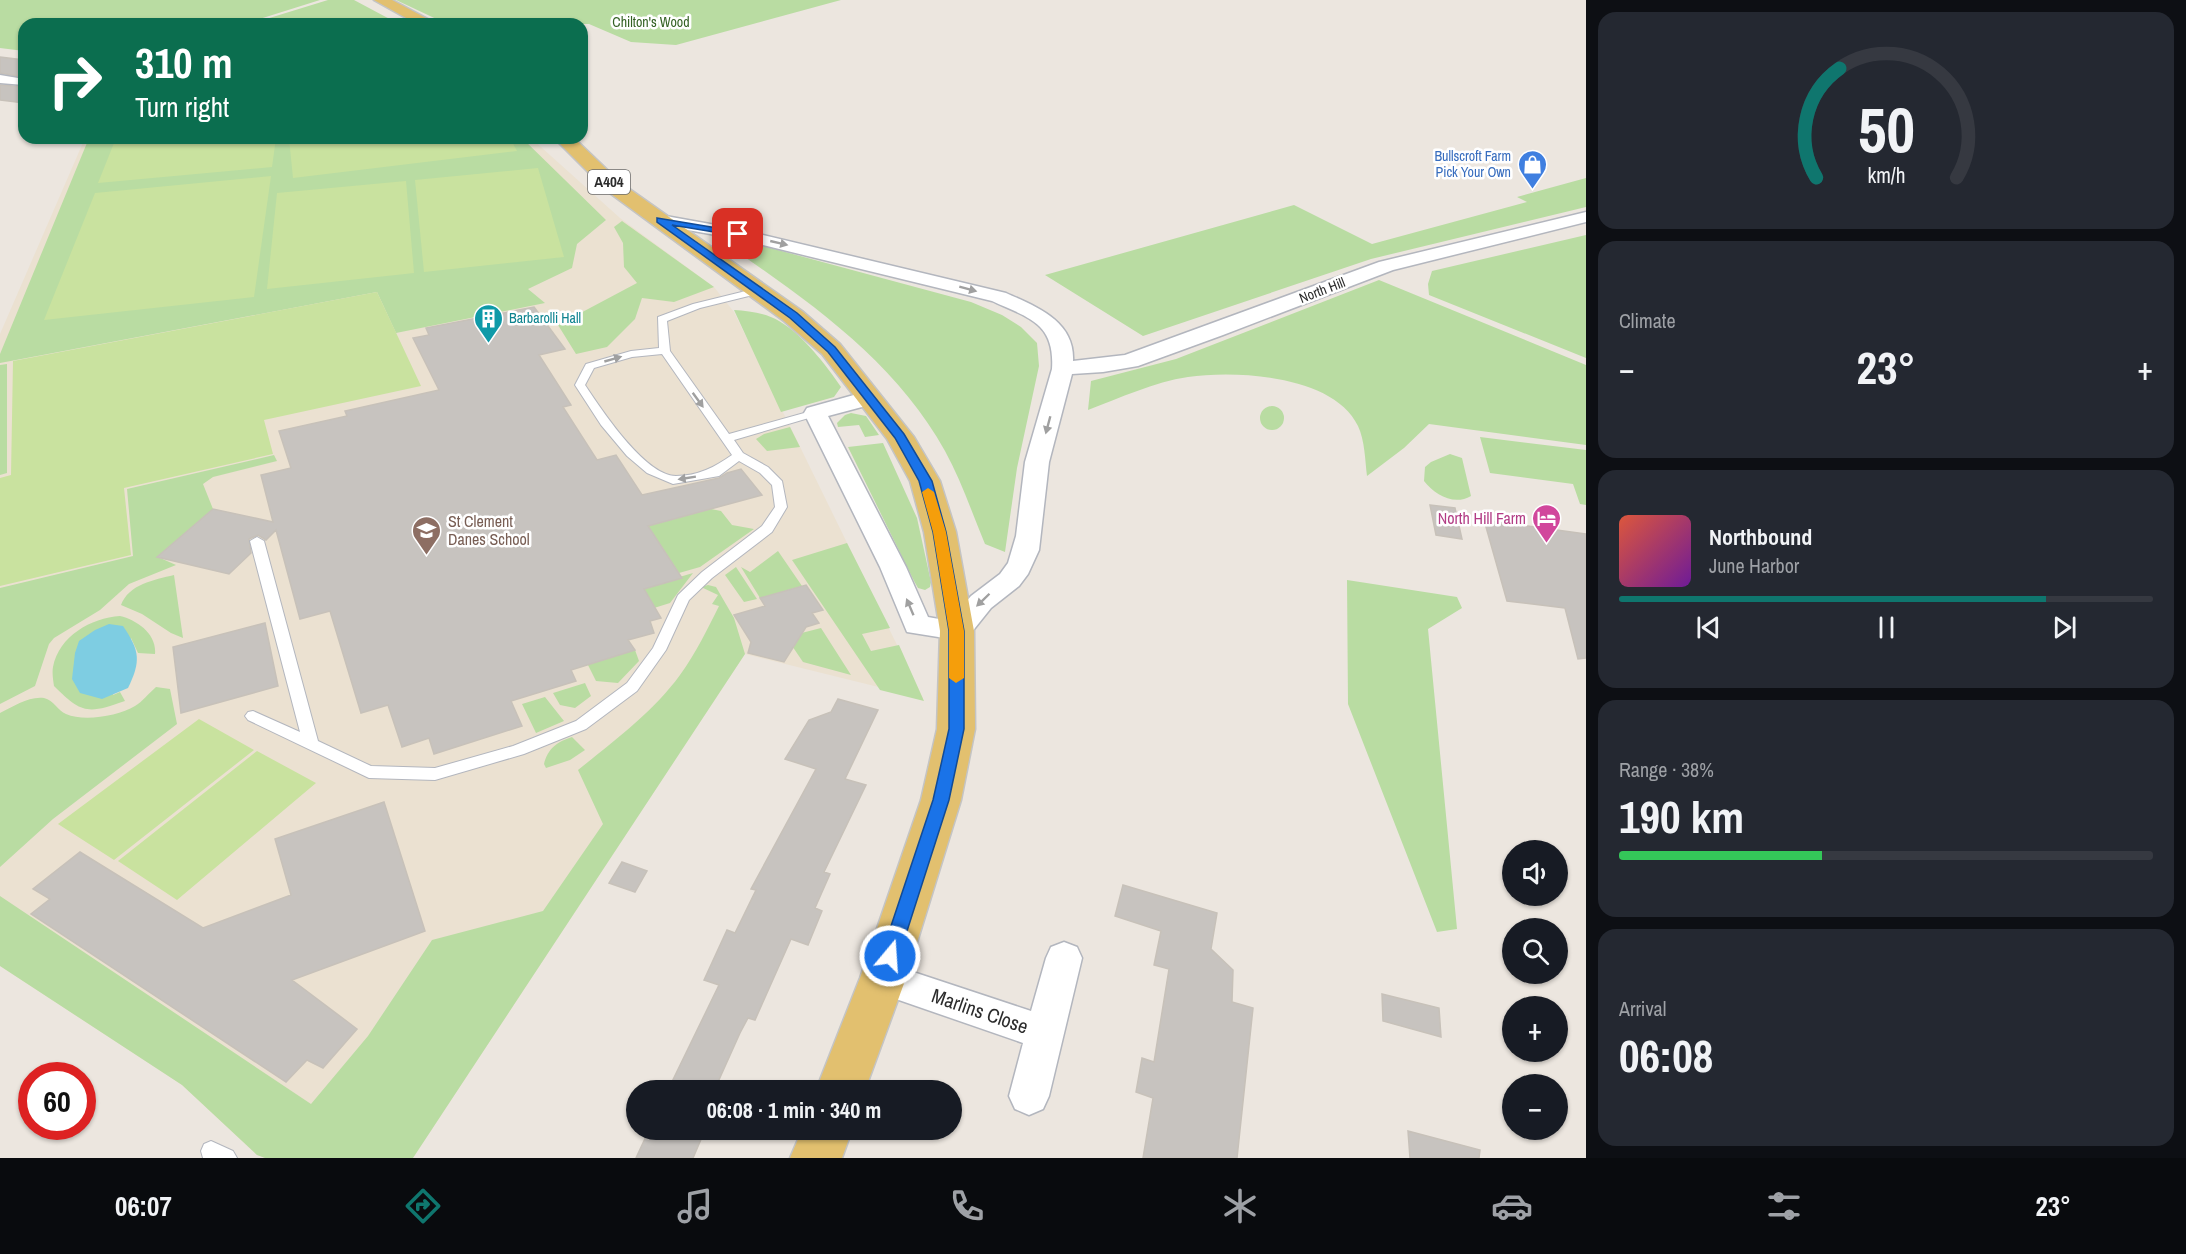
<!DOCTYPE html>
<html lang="en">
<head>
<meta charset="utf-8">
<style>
	:root { --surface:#171b24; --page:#242831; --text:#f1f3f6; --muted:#9ea1a6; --line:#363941; --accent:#0f766e }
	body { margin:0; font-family:"Archivo Narrow",sans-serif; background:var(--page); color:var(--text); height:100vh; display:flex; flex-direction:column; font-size:22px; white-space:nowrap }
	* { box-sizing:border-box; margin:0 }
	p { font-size:20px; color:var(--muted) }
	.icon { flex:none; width:33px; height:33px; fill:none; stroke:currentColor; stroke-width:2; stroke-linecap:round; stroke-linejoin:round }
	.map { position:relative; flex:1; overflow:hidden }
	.details { display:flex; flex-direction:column; gap:12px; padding:12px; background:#0d0f14; width:600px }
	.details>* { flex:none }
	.top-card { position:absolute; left:18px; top:18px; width:570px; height:126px; border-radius:18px; box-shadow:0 2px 4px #0004; background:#0b6e4f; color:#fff; overflow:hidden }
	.buttons { position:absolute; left:1502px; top:840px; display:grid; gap:12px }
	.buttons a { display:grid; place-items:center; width:66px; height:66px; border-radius:50%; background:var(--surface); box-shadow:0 2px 4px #0004; font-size:30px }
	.speed { position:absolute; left:18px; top:1062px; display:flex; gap:12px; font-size:30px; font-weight:700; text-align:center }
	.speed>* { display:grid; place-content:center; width:78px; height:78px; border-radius:50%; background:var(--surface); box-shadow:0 2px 4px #0004; line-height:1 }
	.speed .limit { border:9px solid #d22; background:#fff; color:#111 }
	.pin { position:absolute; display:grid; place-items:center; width:51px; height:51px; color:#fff; margin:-26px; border-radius:12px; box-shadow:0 3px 9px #0006 }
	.me { position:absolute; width:66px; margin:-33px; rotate:18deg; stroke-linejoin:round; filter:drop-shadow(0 0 4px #0008) }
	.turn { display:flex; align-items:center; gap:21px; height:126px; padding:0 18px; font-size:27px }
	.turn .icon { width:78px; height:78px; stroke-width:2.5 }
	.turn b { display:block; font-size:42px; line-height:51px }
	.big { font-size:45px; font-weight:800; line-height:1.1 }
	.details .tile { flex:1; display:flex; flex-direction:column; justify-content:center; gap:9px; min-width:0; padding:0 21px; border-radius:18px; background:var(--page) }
	.details .dial { align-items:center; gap:0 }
	.dial svg { height:156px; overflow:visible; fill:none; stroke:var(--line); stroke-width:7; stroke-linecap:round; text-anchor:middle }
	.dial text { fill:var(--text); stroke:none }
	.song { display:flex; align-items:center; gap:18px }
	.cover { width:72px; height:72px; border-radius:9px; background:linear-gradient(135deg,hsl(10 70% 55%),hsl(280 70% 35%)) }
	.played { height:6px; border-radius:3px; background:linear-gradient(90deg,var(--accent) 80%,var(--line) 80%) }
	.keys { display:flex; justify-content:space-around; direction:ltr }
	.heat { display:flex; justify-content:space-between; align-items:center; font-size:33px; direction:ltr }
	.charge { height:9px; border-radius:4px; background:linear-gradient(90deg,#34c759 38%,var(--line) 0) }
	.trip { position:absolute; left:626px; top:1080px; width:336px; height:60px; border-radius:30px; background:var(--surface); box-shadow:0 2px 4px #0004; font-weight:800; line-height:60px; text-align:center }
	.menu { display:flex; height:96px; justify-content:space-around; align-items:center; background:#090b0e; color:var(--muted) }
	.menu .icon { width:42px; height:42px }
	.menu .active { color:var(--accent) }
	.menu b { font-size:27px; color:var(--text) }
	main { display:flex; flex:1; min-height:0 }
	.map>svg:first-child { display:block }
	.education { fill:#ebe1d1 }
	.green { fill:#b9dca2 }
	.pitch { fill:#c9e29f }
	.water { fill:#7ecde2 }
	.building { fill:#c7c3bf; stroke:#c7c1b9; stroke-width:1.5 }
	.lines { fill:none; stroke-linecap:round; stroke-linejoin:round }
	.service-casing { stroke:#b3b6be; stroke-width:2 }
	.minor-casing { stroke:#b3b6be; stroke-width:3 }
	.primary-casing { stroke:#c4c4c4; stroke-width:3 }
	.service { fill:#fff; fill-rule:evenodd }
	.minor { fill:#fff; fill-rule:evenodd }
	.primary { fill:#e2c06f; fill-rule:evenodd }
	.oneway { fill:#a0a0a0 }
	.route { fill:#1a73e8; stroke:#114b97; stroke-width:1.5 }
	.slow { fill:#f59e0b }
	.labels { text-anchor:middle; stroke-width:5; stroke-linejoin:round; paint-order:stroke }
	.far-park-label { font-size:14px; fill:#336123; stroke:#fff }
	.far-shop-label { font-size:14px; fill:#366cbe; stroke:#fff; text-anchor:end }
	.far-street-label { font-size:14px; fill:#2c2c2c; stroke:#fff }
	.far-culture-label { font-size:14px; fill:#0d838f; stroke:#fff; text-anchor:start }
	.shield { fill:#fff; stroke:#6b6b6b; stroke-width:1.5 }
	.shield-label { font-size:15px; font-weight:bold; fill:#2c2c2c }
	.hotel-label { font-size:16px; fill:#b23c85; stroke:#fff; text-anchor:end }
	.education-label { font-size:16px; fill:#785e54; stroke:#fff; text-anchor:start }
	.near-street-label { font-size:20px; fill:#2c2c2c; stroke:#fff }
</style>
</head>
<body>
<main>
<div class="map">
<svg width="1586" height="1158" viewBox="0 0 1586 1158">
	<rect width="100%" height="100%" fill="#ece6df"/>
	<path class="education" d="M85,138h446l89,80 94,69 20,25 189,386 -178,-44 -332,504h-148l-8,-3 -75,-70 -182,-119v-632z"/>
	<path class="green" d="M0,0h320l-76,24h-220v27l-24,-3z
		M328,0h26l45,24h-149z
		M396,0h445l-165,45 -45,-3 -42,-18h-142z
		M89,138h433l84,82 -29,24 -5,24 -44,21 17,14 -149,30 -19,-41 -377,71v-9z
		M1586,178v29l-215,52 -228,77 -98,-61 249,-70 78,39 155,-42 -10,-5z
		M622,221l92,66 -40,15 -32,-4 -7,21 -28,28 -31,7 -18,-29 79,-42 -13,-16 -1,-24 -9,-16z
		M1586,235v123l-157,-63 -1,-11 4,-13z
		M737,239l234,63 31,13 19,12 16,16 2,23 -22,102 -12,84 -20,-8c-13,-31 -24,-64 -40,-93 -50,-91 -139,-152 -222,-209z
		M1379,280l207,85v80l-157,-21 -25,24 -37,28c-2,-16 -2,-35 -9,-50 -24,-51 -122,-56 -170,-49 -34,5 -68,21 -100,33l3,-29 85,-22z
		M734,310c15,1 32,3 45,11 23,13 48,45 62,66l-7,10 -53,15z
		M7,364v109l-7,2v-110z
		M1260 418a12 12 0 1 1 24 0a12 12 0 1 1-24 0Z
		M851,413l15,3 13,19 -14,2 -6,-12 -21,2 -1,-4 8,-8z
		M790,427l10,20 -33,4 -11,-12 8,-5z
		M1480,437l106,13v55l-6,-1 -7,-20 -83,-11z
		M883,443l34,75 14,64 -1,5 -5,3 -7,-2 -4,-7 -66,-134z
		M1450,454l12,4 9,38c-17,10 -36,-1 -47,-15l1,-14 6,-5z
		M274,455l3,6 -64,16 -10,7 10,25 -55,48 18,8 -47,19 -29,26 -46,28 -5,6 -14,42 -35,18v-116l133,-32 -6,-67z
		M711,509l10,2 11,14 22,4 -54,38 -21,6 -31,-47z
		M847,543l43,85 -28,6 9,17 28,-6 25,56 -44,-11 -88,-130z
		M778,551l24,35 -42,12 -19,-31 9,5z
		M736,567l21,32 -13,3 -19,-27z
		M693,573l-23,30 -16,5 -12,-20z
		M174,575l9,63 -12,-5 -29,-19 -21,-9c8,-21 33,-25 53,-30z
		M1347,580l110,17 5,11 -34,21 29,300 -20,3 -89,-228z
		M708,585l8,2 18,31 11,36 -332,504h-148l-8,-3 -75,-70 -182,-119v-70l311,208 57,-68 64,-96 111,-29 60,-87 -25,-54c36,-29 75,-58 102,-95 16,-22 27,-45 39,-69l-7,-2 6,-9 -17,-8z
		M120,616c17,4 37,18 35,38l-17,-1 -7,-15 -18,57 7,-3 5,9c-37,13 -43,13 -71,-15 -1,-6 -2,-14 -1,-19 6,-31 38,-49 67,-51z
		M821,628l30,47 -48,-13 -17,-25z
		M635,650l4,11 -21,22 -22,-2 -9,-18 3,1z
		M585,683l6,13 -16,12 -15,-3 -7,-12z
		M156,687l14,2 7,35 -124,95 -53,48v-154c14,-7 29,-17 44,-15 10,2 14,13 22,16 18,8 52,2 69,-8 7,-4 14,-13 21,-19z
		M545,697l19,24 -28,12 -14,-29z
		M572,737l13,13 -15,10 -24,8 -2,-4c4,-16 13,-22 28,-27z"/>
	<path class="pitch" d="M116,138h160l-4,29 -174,16z
		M289,138h221l7,13 -224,27z
		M538,168l26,89 -140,15 -9,-92z
		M271,176l-17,121 -210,23 51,-127z
		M406,181l8,92 -147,16 10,-96z
		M377,292l44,94 -157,34 9,34 -149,34 7,67 -131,31v-108l11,-3 2,-114z
		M199,719l55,31 -140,110 -56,-36z
		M257,751l59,32 -139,117 -59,-39z"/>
	<path class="water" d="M109,624l14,2c17,25 18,35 5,62l-26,11 -22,-6 -8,-14 3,-26 4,-12 16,-11z"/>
	<path class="building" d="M0,57l24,3v17l-24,-4z
		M0,85l24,2v16l-24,-3z
		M534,307l31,42 -26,6 32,50 -8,2 34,53 19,-5 26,40 77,-17 8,-5 14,-4 21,26 -114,31 34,52 -38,11 17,29 -11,3 4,12 -26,7 7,10 -64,20 5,11 -65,20 11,25 -88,28 -5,-16 -27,9 -14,-42 -27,8 -31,-102 -30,8 -24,-89 -10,10 -8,-5 -9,4 2,14 -22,21 -72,-17 56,-48 60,13 -12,-47 30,-7 -12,-37 68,-15 -2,-5 94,-21 -26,-52 16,-3 -3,-7z
		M1430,505l25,3 7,31 -26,-4z
		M1484,520l102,14v124l-8,1 -13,-51 -58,-7z
		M806,585l17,25 -11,3 7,10 -13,4 -22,35 -36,-9 3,-11 -17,-27 31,-9 -5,-8z
		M265,623l13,63 -97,27 -8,-66z
		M838,699l40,11 -33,69 21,6 -42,87 6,2 -15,34 7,3 -14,34 -17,-6 -36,81 -7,-2 -8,15 -22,49 7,2 -3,6h-54l51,-105 -15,-5 23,-50 8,3 21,-43 -5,-1 65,-120 -31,-10 24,-39 22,-8z
		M384,802l41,129 -133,49 65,49 -34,39 -16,-8 -21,22 -255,-168 19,-15 -17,-10 47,-37 123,76 88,-33 -16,-56z
		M622,862l25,9 -12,21 -26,-9z
		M1123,885l94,28 -6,36 22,21 -1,32 21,6 -16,150h-94l10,-60 -17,-6 6,-34 12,4 15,-93 -15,-4 7,-34 -46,-15z
		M1382,994l57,14 2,29 -58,-16z
		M649,1130h56l-12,28h-57z
		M1408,1131l72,19 -1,8h-69z"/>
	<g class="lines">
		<defs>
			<path id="service" d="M758,288l5,3 -2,2 -61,15 -33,13 3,30 59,83 86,-24 6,3 -2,2 -85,25 9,13 25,14 14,14 5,26 -15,25 -60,46 -23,22 -23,50 -29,41 -51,38 -62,25 -89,26 -66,-2 -121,-58 -3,-4 3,-4 5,-1 47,21 -50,-191 7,-4 7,4 54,200 53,25 64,2 78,-22 63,-25 51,-38 26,-35 25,-53 24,-23 60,-46 13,-19 -3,-22 -12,-12 -21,-12 -20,15 -46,8 -26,-11 -20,-17 -26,-31 -26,-40 11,-21 45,-13 28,-3 -1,-31 35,-13zM662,354l70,101c-17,12 -34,21 -56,21 -31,0 -75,-67 -91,-91l9,-17 38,-11z
				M211,1141l22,10 4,7h-34l-2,-7 3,-7z"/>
			<path id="minor" d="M0,75l24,4v6l-24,-2z
				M1586,212v10l-193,48 -170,65 -85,31 -35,6 -31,2 -23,88 -10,88 -11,24 -9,12 -28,22 -24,30 -10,2 -50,-8 -27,-65 -76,-154 3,-5 54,-15 8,-2 8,2 3,5 -3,5 -49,13 78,151 22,50 22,4 21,-25 29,-22 8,-11 8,-27 9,-74 27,-93c3,-46 -23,-51 -60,-68l-254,-62 -78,-14 -6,-1 -3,-4 3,-4 6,-1 78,14 268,64c31,14 69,28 67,68l52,-6 254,-93z
				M1064,942l13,5 5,11 -33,138 -6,13 -14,6 -14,-6 -6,-13 14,-53 -153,-53 -6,-12 6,-12 13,-4 148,49 15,-53 5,-11z"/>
			<path id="primary" d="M374,0h18l45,24h-20z
				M554,138h20l47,45 181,128 38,33 74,93 26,44 16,51 18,99 1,98 -14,71 -55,178 -41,112h-49l44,-112 61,-178 16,-71 3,-98 -16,-99 -14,-51 -23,-42 -65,-85 -38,-33 -177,-130z
				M802,1130h50l-10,28h-52z"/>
		</defs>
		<use href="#service" class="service-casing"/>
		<use href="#minor" class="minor-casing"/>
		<use href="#primary" class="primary-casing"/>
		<use href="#service" class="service"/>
		<use href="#minor" class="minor"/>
		<use href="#primary" class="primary"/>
	</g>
	<defs><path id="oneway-solid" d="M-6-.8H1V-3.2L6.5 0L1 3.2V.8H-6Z" transform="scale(1.5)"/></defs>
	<g class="oneway">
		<use href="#oneway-solid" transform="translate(779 243) rotate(13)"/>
		<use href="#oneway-solid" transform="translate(968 289) rotate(15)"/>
		<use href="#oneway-solid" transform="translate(613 359) rotate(-16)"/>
		<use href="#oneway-solid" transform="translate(698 400) rotate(54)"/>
		<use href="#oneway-solid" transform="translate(1048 425) rotate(105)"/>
		<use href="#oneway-solid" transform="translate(687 478) rotate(171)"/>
		<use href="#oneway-solid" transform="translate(983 600) rotate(136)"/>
		<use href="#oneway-solid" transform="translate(910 607) rotate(-113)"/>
	</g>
	<path class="route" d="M657,218l84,14 1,2 -4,2 -66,-11 125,88 38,34 69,87 28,47 14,51 18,99v98l-15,71 -50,156 -2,5 -7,2 -6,-2 -3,-5 52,-156 16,-71v-98l-16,-99 -14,-51 -24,-43 -67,-86 -38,-34 -133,-96z"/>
	<path class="slow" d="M928,488l6,4 12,40 18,99v47l-8,5 -7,-5v-47l-16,-99 -11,-40z"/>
	<defs>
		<symbol id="shop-pin" viewBox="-11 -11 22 30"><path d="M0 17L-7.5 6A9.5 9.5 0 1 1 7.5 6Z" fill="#3f7fe0" stroke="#fff"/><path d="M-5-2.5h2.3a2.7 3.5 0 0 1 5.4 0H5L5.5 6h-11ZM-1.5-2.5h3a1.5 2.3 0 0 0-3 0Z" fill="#fff"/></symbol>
		<symbol id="building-pin" viewBox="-11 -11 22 30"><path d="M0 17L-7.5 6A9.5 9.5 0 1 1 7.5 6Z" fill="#0f9aa8" stroke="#fff"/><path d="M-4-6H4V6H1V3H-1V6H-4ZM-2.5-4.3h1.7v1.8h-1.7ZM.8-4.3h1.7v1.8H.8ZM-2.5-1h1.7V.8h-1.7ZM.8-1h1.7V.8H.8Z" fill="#fff"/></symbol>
		<symbol id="hotel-pin" viewBox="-11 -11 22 30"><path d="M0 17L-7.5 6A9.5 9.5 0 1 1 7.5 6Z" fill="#d1479c" stroke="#fff"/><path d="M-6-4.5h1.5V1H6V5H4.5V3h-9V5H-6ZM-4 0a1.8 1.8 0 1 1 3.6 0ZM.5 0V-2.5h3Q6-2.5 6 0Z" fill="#fff"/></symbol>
		<symbol id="school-pin" viewBox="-11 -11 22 30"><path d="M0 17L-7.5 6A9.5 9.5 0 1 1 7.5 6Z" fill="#8d6e63" stroke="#fff"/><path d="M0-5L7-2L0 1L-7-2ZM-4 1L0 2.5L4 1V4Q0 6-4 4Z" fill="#fff"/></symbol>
	</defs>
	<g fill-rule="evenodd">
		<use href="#shop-pin" x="1516" y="148" width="33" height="45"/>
		<use href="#building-pin" x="472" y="302" width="33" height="45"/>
		<use href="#hotel-pin" x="1530" y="502" width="33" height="45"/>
		<use href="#school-pin" x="410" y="514" width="33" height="45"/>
	</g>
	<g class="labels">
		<g class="far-park-label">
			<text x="651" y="27">Chilton's Wood</text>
		</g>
		<g class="far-shop-label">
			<text x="1511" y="161">Bullscroft Farm<tspan x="1511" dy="16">Pick Your Own</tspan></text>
		</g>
		<g class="far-street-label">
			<text transform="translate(1322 290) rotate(-21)" y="5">North Hill</text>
		</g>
		<g class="far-culture-label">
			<text x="509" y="323">Barbarolli Hall</text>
		</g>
		<rect class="shield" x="588" y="170" width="42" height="24" rx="4.5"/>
		<g class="shield-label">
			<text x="609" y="187">A404</text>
		</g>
		<g class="hotel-label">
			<text x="1526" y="524">North Hill Farm</text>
		</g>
		<g class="education-label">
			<text x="448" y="527">St Clement<tspan x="448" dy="18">Danes School</tspan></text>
		</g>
		<g class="near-street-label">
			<text transform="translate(980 1011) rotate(19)" y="7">Marlins Close</text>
		</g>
	</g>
</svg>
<div class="buttons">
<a><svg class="icon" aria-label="sound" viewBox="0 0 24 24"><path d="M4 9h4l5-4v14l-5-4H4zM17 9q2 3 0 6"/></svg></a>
<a><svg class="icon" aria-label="search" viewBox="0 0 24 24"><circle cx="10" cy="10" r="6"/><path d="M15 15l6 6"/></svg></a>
<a>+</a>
<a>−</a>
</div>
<div class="speed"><div class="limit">60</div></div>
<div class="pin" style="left:738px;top:234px;background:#d93025"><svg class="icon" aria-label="arrive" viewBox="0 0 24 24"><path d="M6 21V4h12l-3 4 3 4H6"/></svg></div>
<svg class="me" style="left:890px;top:956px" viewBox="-20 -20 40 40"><circle r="17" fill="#1a73e8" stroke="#fff" stroke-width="3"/><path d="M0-11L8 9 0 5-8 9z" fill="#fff"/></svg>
<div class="trip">06:08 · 1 min · 340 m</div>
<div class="top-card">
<div class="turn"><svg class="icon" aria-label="right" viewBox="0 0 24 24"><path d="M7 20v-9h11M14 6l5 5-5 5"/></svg><div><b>310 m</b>Turn right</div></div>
</div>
</div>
<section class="details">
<div class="tile dial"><svg viewBox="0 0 100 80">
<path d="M14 69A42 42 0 1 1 86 69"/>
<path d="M14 69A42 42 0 0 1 26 13" stroke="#0f766e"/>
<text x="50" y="56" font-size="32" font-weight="700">50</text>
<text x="50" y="72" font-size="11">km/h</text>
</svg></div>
<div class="tile"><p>Climate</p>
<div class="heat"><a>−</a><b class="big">23°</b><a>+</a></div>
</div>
<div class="tile">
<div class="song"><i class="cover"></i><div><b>Northbound</b><p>June Harbor</p></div></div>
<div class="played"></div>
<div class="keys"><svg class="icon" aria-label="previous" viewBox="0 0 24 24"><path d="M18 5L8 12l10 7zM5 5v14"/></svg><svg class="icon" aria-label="pause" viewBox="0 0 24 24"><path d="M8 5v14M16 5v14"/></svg><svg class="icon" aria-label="next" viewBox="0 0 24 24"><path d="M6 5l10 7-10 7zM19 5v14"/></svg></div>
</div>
<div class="tile"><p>Range · 38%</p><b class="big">190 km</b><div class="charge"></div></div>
<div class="tile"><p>Arrival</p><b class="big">06:08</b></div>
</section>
</main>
<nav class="menu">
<b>06:07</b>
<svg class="icon active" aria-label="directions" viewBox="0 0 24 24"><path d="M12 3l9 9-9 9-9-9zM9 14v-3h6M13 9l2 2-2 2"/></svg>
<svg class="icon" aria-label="music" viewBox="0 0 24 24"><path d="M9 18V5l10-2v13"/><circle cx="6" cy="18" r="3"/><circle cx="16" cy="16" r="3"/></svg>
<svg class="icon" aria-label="phone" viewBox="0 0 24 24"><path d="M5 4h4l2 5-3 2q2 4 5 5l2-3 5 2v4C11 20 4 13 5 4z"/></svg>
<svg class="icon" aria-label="climate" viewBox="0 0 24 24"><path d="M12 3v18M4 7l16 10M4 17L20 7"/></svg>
<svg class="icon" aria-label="car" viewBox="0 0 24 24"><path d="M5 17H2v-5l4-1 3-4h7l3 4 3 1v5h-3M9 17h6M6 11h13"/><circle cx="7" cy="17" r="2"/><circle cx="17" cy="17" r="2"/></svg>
<svg class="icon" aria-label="filters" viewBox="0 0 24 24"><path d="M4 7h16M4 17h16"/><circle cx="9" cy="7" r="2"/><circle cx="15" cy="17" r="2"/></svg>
<b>23°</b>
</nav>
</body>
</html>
